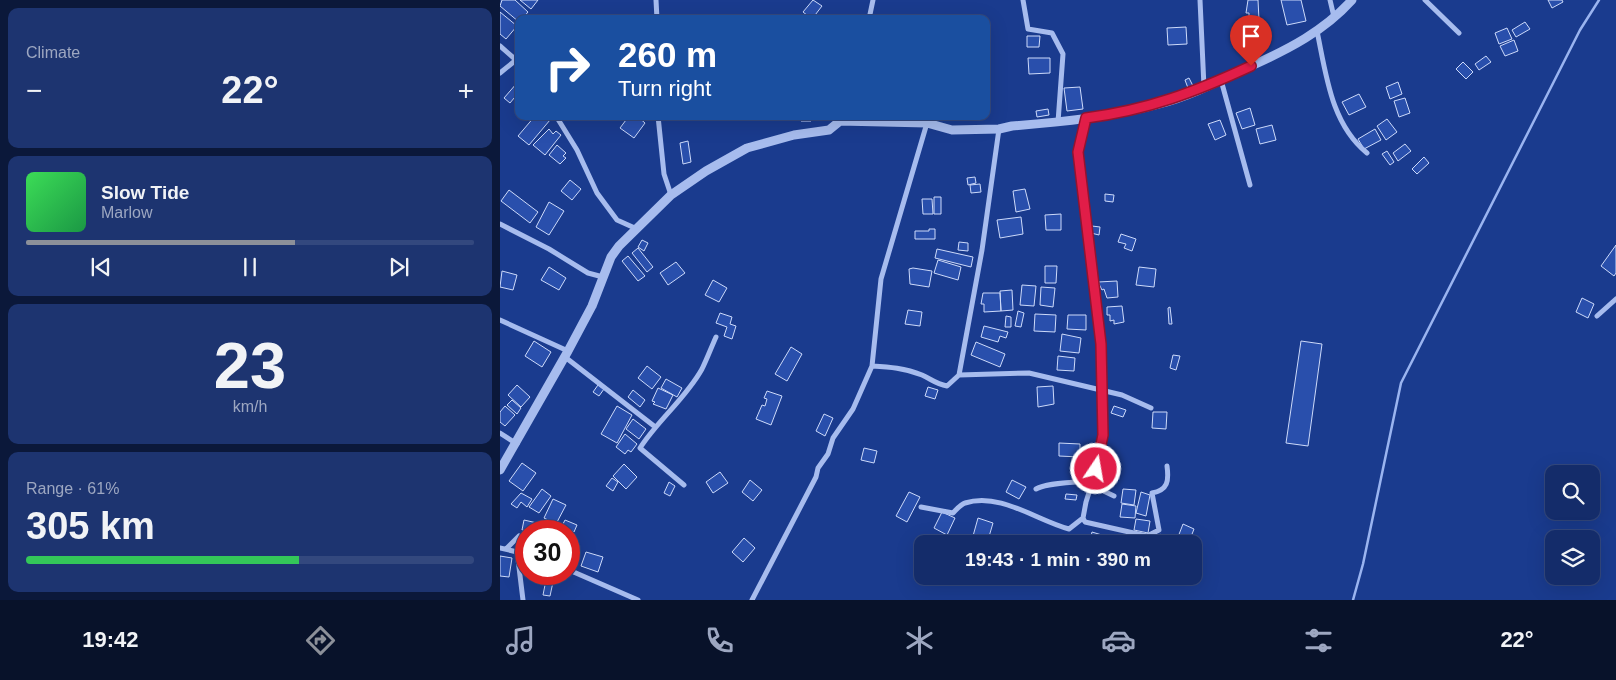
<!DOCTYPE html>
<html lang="en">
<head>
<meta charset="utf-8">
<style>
	:root { --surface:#142c6a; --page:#1d3470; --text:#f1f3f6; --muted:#9da7c1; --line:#33487e; --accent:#8c9099 }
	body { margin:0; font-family:Helvetica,sans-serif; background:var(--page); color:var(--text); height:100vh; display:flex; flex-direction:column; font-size:19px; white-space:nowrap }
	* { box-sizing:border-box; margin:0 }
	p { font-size:16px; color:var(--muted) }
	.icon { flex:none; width:28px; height:28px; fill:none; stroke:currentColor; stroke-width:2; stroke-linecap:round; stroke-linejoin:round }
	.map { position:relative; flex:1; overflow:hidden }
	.drawer { display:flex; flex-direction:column; gap:8px; padding:8px; background:#0b183a; width:500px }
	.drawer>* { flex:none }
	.guide { position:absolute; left:15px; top:15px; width:475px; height:105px; border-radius:10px; box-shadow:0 5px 20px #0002,0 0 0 1px var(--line); background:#1a4fa0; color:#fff; overflow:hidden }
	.controls { position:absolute; left:1045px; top:465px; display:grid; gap:10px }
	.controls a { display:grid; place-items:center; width:55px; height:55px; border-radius:10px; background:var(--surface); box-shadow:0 5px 20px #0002,0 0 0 1px var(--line); font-size:25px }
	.speed { position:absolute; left:15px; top:520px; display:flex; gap:10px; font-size:25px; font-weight:700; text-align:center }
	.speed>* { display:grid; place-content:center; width:65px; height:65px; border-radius:50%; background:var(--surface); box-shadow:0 5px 20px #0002,0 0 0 1px var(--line); line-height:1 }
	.speed .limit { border:8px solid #d22; background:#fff; color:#111 }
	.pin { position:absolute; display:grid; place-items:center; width:42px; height:42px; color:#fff; margin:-51px -21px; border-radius:50% 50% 50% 0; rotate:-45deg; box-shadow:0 0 5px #0007 }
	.pin .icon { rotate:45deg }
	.me { position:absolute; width:55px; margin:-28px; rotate:12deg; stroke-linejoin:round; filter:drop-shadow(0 0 4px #0008) }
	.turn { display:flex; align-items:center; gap:18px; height:105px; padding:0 20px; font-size:22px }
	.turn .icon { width:65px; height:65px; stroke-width:2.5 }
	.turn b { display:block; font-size:35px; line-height:42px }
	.big { font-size:38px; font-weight:700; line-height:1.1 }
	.drawer .tile { flex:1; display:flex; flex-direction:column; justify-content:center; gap:8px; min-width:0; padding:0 18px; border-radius:10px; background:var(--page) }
	.drawer .dial { align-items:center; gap:0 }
	.dial b { font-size:65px; line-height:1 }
	.song { display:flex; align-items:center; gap:15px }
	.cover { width:60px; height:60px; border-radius:8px; background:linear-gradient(135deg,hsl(130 70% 55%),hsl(140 70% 35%)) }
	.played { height:5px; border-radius:2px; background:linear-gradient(90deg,var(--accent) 60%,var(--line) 60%) }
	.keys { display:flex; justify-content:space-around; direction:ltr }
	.heat { display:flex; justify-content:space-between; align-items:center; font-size:28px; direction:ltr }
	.charge { height:8px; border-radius:4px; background:linear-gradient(90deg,#34c759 61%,var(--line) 0) }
	.trip { position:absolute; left:414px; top:535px; width:288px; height:50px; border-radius:10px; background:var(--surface); box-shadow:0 5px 20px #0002,0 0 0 1px var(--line); font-weight:700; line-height:50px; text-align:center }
	.tab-bar { display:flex; height:80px; justify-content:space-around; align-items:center; background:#08122a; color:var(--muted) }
	.tab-bar .icon { width:35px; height:35px }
	.tab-bar .current { color:var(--accent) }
	.tab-bar b { font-size:22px; color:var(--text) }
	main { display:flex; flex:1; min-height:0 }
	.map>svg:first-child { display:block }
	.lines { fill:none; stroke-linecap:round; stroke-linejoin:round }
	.stream { stroke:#9ab4f0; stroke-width:2.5 }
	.building { fill:#294fac; stroke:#cddafa }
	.minor { stroke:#a7bcee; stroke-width:5 }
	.tertiary { stroke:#a7bcee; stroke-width:9 }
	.route-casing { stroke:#92132f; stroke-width:12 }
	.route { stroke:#e11d48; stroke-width:9 }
</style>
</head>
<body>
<main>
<section class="drawer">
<div class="tile"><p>Climate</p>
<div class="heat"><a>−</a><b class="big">22°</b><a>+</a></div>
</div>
<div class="tile">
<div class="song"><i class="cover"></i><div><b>Slow Tide</b><p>Marlow</p></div></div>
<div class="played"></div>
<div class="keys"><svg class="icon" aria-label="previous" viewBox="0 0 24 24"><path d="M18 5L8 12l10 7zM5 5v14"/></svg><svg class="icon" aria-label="pause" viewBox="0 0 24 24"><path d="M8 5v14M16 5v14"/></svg><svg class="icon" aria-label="next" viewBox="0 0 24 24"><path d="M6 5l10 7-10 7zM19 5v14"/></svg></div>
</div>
<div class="tile dial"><b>23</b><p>km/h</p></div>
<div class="tile"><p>Range · 61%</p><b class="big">305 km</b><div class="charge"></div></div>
</section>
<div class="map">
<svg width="1116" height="600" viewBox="0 0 1116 600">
	<rect width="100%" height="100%" fill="#1a3b8e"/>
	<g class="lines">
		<path class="stream" d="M853,600l10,-36 38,-181 179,-353 19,-30"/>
	</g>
	<path class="building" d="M2,0h13l13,12 -6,7h-3v3l-19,-16z
		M20,0h18l-7,9z
		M313,0l9,6 -10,13 -9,-7z
		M748,0h10l1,20h-10v-7h-3z
		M781,0h20l5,21 -19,4z
		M1048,0h14l1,2 -11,6z
		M0,12l17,14 -11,13 -6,-5z
		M193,17h26v2h-26z
		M1025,22l5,7 -14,8 -4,-7z
		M686,27l1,17 -19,1 -1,-17z
		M1007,28l5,11 -13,5 -4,-11z
		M527,36h13l-1,11h-12z
		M1014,40l4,11 -13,5 -5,-10z
		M986,56l5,6 -12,8 -4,-6z
		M528,58h22v15l-21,1z
		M963,62l10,10 -7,7 -10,-10z
		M689,78l4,8 -5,2 -3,-8z
		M898,82l4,12 -12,5 -4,-12z
		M17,83l2,9 -9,11 -6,-5z
		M580,87l3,22 -16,2 -3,-23z
		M859,94l7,13 -17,8 -7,-13z
		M905,98l5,15 -11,4 -5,-16z
		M750,108l5,17 -13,4 -6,-16z
		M548,109l1,6 -12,2 -1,-6z
		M35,116h11l4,4 -21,25 -11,-9z
		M129,116h8l8,7 -11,15 -14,-10z
		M301,116h10v5h-10z
		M887,119l10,13 -11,8 -9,-14z
		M720,120l6,15 -11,5 -7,-16z
		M772,125l4,15 -16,4 -4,-15z
		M49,129l4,5 3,-3 5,4 -16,20 -12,-10z
		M875,129l6,11 -17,9 -6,-10z
		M188,141l3,21 -8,2 -3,-21z
		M905,144l6,7 -13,10 -5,-8z
		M57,145l9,8 -3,3 3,2 -6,6 -11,-9z
		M887,151l7,11 -4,3 -8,-11z
		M924,157l5,6 -12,11 -5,-5z
		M475,177l1,6 -8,2 -1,-7z
		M70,180l11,9 -9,11 -11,-9z
		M480,184l1,8 -10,1 -1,-8z
		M525,189l5,20 -14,3 -3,-21z
		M9,190l29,22 -8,11 -29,-22z
		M605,194l9,1 -1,7 -8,-1z
		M434,197h7v17h-7z
		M422,199h10l1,15h-10z
		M49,202l15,9 -15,24 -13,-8z
		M561,214v16h-15l-1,-15z
		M521,217l2,17 -23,4 -3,-18z
		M592,226l8,1 -1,8 -8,-2z
		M429,229h6v10h-20v-8h14z
		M621,234l15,5 -4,12 -8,-3 2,-4 -8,-2z
		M142,240l6,3 -4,8 -6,-4z
		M459,242l9,1v8l-10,-1z
		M1116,245v28l-2,3 -13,-10z
		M138,248l15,19 -6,5 -15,-19z
		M437,249l36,8 -2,10 -36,-9z
		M128,256l17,20 -7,5 -16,-20z
		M438,260l23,7 -3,13 -24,-7z
		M176,262l9,11 -17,12 -8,-12z
		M545,266h12l-1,17h-11z
		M49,267l17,11 -7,12 -18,-10z
		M639,267l17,2 -2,18 -18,-2z
		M413,268l19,3 -3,16 -19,-3 -1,-15z
		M2,271l15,4 -4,15 -13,-3z
		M213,280l14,8 -8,14 -14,-7z
		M617,281l1,16 -11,1 -3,-9 -2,1 -4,-8z
		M522,285l14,1 -2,20 -14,-1z
		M541,287l14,1 -2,19 -13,-2z
		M512,290l1,20 -12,1 -1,-20z
		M483,293h17l1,18 -17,1v-8h-3z
		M1082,298l12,6 -6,14 -12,-6z
		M622,306l2,16 -10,2v-4l-4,1v-6h-3v-8z
		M670,307l2,17h-3l-1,-16z
		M408,310l14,2 -2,14 -15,-2z
		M518,311l6,2 -3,14 -6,-1z
		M220,313l12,4 -2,7 6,2 -4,13 -8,-3 3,-9 -11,-4z
		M535,314l21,1 -1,17 -21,-1z
		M568,315h18v15l-19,-1z
		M506,316l5,1v10h-6z
		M484,326l24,6 -2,6 -6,-2 -2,6 -17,-5z
		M562,334l19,4 -2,15 -19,-2z
		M34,341l17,11 -9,15 -17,-11z
		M801,341l21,3 -14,102 -22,-3z
		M476,342l29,12 -5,13 -29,-12z
		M291,347l11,7 -15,27 -12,-7z
		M673,355l7,1 -4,14 -6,-2z
		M558,356l17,2 -1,13 -17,-1z
		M147,366l14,11 -9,12 -14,-11z
		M166,379l16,9 -5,9 -16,-9z
		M17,385l13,12 -9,10 -13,-12z
		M98,385l6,4 -5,7 -6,-4z
		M553,386l1,18 -16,3 -1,-20z
		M428,387l10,3 -3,9 -10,-3z
		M158,388l15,7 -7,14 -13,-5 2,-2 -3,-1z
		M133,390l12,10 -5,7 -12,-10z
		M267,391l15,5 -11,29 -15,-6 6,-14 3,1 2,-7 -3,-1z
		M12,400l9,8 -4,6 -10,-9z
		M5,406l10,9 -10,11 -5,-4v-10z
		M117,406l15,9 -15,28 -16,-9z
		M614,406l12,4 -3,7 -12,-4z
		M653,412h14l-1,17 -14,-1z
		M324,414l9,4 -8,18 -9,-5z
		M133,419l13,10 -7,10 -13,-10z
		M125,434l12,10 -6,8 -3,-2 -3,4 -9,-7z
		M559,443l21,1v13l-21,-1z
		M364,448l13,3 -3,12 -13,-3z
		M22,463l14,10 -13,18 -14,-10z
		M124,464l13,13 -11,12 -13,-13z
		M220,472l8,11 -15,10 -7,-11z
		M112,478l6,4 -5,9 -7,-5z
		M250,480l12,10 -9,11 -11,-9z
		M512,480l14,7 -7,12 -13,-7z
		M169,482l6,4 -5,10 -6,-3z
		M42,489l9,7 -12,17 -10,-6z
		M623,489l13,1 -2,15 -13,-2z
		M409,492l11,5 -13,25 -11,-6z
		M641,492l9,3 -4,21 -10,-3z
		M21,493l11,6 -5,8 -6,-5 -4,6 -6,-4z
		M566,494l11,1 -1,5 -11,-1z
		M53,499l13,6 -10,19 -12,-6z
		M622,504l14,2 -1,12 -15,-1z
		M442,512l13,6 -8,17 -13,-7z
		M478,518l15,5 -5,17 -15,-4z
		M636,519l14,2 -2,12 -14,-3z
		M24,520l13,3 -2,8 -13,-1z
		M65,520l12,5 -3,7 -12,-6z
		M683,524l11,5 -5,13 -11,-5z
		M592,532l13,4 -3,8h-13z
		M660,534l5,4 -3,6h-8z
		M667,537l8,4 -1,3h-11z
		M244,538l11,10 -12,14 -11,-10z
		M630,539l11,2v3h-12z
		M86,552l17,5 -5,15 -17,-6z
		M0,556l12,2 -3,19 -9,-1z
		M46,580l7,2 -3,14 -7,-1z"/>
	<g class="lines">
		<path class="minor" d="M156,0l1,19
			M523,0l5,29 24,4 11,21 -5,68
			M700,0l4,87
			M830,0l4,17
			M925,0l34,33
			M369,19l4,-19
			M817,31c9,43 14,93 50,122
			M0,46l16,14
			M0,73l16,-13 3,4
			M721,80l29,105
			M56,116l21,34 20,43 20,27 20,9
			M158,116l6,58 7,21
			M586,118l-8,34 23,192 2,91 -3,23 -14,44 -3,16 2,4 62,14 12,-6 -7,-37c16,-3 17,-12 15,-27
			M0,224l49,25 39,24 15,4
			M1097,316l19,-17
			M0,320l68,31
			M65,357l89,69
			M372,366c17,1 33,2 50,9 9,4 14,9 25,11l12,-11 70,-2 93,22 29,13
			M459,375l23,-125 17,-121
			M0,433l17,11
			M184,485l-44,-37c18,-28 46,-50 62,-79 5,-10 9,-21 14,-32
			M591,485l23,11
			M536,489c12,-7 41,-6 57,-9
			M421,507l32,6c3,-3 8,-9 12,-10 35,-11 71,17 104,26l14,-11
			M0,548l26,6
			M6,549l13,-13
			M17,551l6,49
			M69,570l69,30
			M252,600l64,-123 2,-9 10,-14 5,-16 20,-29 19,-43 9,-87 46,-156"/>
		<path class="tertiary" d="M0,470l68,-119 24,-45 19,-49 8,-11 52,-51 35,-24 41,-23 47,-13 35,-5 11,-9 87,2 25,7 47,-1 13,-3c50,-4 100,-9 147,-22 32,-8 62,-24 92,-38 38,-17 73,-35 101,-66"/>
	</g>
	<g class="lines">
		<defs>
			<path id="route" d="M596,469l7,-34 -2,-91 -23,-192 8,-34c62,-8 109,-26 165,-52"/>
		</defs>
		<use href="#route" class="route-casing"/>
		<use href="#route" class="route"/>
	</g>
</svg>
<div class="controls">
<a><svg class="icon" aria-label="search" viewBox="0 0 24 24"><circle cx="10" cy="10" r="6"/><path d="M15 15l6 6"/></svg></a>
<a><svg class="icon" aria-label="layers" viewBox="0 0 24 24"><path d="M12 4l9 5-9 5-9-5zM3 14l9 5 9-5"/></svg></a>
</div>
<div class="speed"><div class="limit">30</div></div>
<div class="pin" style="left:751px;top:66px;background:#d93025"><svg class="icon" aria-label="arrive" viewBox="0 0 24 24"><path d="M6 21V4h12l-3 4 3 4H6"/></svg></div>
<svg class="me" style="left:596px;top:469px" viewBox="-20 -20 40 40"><circle r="17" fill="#e11d48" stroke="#fff" stroke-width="3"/><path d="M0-11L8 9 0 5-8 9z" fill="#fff"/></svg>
<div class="trip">19:43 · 1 min · 390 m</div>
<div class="guide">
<div class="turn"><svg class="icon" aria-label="right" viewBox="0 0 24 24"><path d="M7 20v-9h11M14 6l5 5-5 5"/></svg><div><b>260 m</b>Turn right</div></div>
</div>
</div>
</main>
<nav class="tab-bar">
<b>19:42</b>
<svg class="icon current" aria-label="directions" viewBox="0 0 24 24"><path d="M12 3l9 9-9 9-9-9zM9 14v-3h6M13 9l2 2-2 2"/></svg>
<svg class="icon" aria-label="music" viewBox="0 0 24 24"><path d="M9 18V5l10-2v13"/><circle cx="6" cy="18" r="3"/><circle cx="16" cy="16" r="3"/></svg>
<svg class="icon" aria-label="phone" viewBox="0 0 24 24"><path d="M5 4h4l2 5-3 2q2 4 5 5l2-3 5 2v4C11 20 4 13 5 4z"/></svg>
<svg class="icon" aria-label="climate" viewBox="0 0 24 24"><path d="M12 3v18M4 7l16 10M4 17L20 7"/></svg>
<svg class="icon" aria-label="car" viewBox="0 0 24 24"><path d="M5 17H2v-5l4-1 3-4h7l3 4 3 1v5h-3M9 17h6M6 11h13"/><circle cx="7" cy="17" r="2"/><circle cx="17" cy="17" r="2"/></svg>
<svg class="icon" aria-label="filters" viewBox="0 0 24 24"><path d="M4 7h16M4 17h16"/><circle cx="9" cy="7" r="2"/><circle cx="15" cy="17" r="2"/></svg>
<b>22°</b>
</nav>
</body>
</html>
